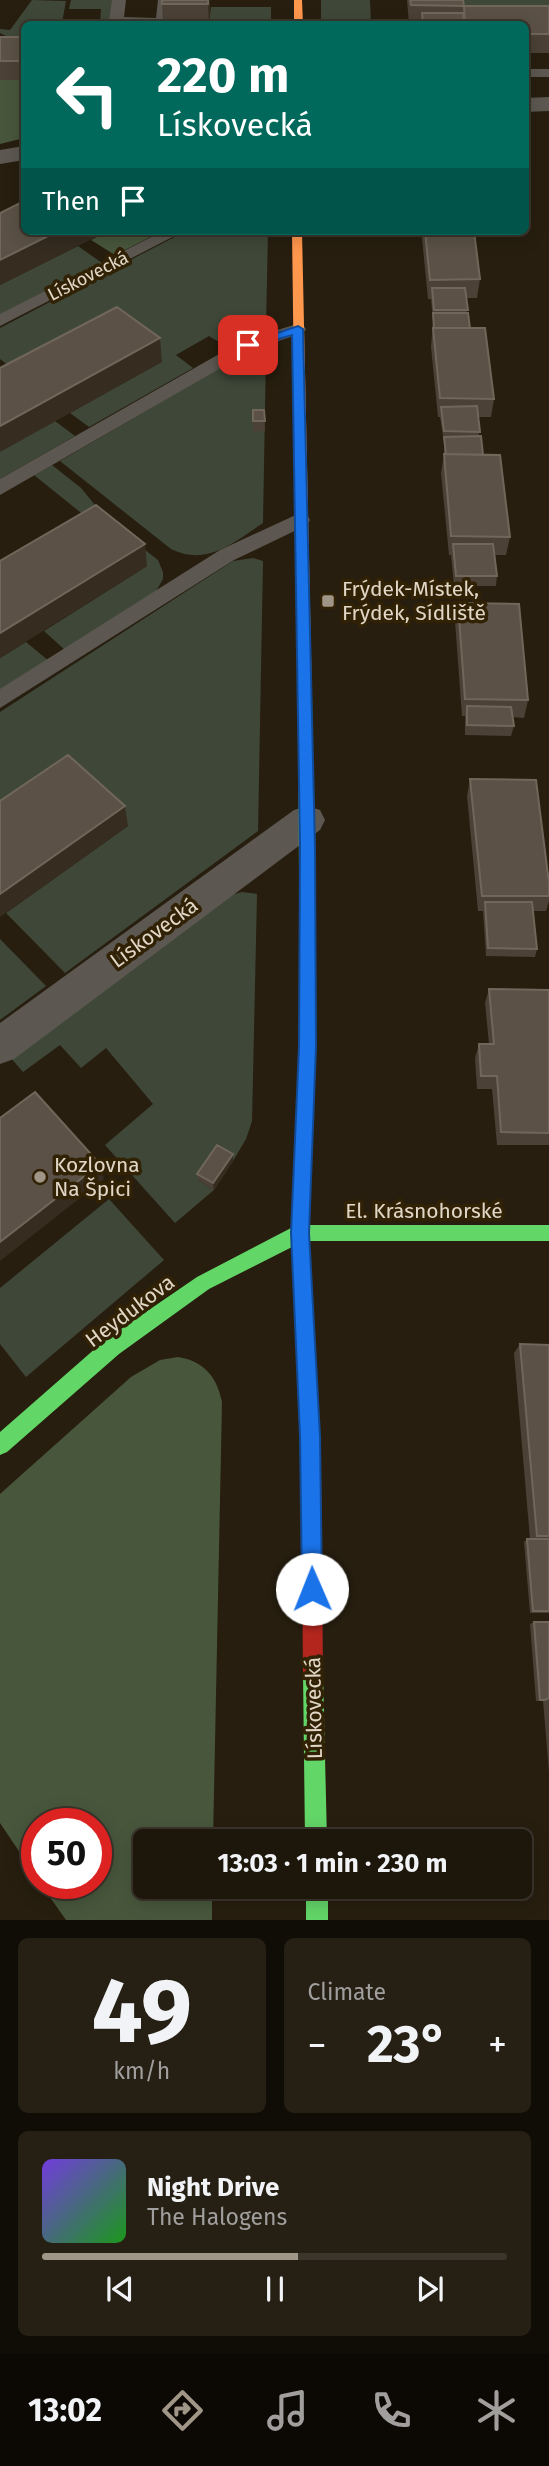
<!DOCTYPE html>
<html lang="en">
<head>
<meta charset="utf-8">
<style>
	:root { --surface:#1d160b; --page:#251f14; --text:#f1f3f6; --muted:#a09f9d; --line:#3b352c; --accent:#a09687 }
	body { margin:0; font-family:"Fira Sans",sans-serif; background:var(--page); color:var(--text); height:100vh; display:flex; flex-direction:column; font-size:26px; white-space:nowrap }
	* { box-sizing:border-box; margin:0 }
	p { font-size:23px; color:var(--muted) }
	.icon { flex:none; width:38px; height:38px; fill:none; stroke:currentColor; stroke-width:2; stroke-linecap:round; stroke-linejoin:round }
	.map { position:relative; height:1920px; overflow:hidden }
	.side { display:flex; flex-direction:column; gap:18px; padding:18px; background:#100c06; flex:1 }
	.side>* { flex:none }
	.top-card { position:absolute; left:21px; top:21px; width:508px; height:214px; border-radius:10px; box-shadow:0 4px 18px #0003,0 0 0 2px var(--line); background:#00695c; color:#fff; overflow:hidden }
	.speed { position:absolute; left:21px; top:1808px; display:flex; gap:14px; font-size:35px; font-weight:700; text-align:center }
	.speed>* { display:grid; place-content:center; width:91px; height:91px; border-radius:50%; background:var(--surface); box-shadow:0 4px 18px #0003,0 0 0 2px var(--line); line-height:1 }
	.speed .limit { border:10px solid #d22; background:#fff; color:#111 }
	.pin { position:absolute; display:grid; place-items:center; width:60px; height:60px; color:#fff; margin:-30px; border-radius:14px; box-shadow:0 4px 10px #0006 }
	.me { position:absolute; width:77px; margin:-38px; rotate:359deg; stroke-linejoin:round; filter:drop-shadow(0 0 5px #0008) }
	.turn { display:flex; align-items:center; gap:24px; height:147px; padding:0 21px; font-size:32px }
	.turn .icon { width:91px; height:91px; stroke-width:2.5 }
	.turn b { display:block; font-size:49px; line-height:60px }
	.then { display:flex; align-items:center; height:66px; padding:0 21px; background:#0003; gap:14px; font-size:26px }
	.big { font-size:52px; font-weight:700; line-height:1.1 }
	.side .tile { flex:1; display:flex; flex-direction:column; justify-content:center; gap:10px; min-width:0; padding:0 24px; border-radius:10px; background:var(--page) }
	.side .dial { align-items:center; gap:0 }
	.dial b { font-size:91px; line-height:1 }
	.song { display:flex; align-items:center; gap:21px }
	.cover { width:84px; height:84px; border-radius:10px; background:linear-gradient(135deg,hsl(260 70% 55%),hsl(120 70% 35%)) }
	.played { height:7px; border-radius:4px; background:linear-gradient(90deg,var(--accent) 55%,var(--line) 55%) }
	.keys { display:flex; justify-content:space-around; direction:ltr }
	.heat { display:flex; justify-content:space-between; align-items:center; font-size:38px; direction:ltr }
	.side .tiles { flex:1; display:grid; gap:18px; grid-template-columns:1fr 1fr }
	.tile:last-child { grid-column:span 2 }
	.trip { position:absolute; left:133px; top:1829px; width:399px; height:70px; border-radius:10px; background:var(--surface); box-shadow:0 4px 18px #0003,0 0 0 2px var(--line); font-weight:700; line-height:70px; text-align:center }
	.menu { display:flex; height:112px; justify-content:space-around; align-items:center; background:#0c0904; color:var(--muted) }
	.menu .icon { width:49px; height:49px }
	.menu .on { color:var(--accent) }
	.menu b { font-size:32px; color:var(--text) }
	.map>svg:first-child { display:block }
	.green { fill:#3f4838 }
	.forest { fill:#48573c }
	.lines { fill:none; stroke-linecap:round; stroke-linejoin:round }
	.lane { fill:#5c5851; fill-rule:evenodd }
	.street { fill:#5c5851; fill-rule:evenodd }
	.fast { fill:#63d668; fill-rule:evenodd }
	.slow { fill:#ff974d; fill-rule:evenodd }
	.jam { fill:#b3261e; fill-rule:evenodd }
	.wall { fill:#4b4136 }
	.shaded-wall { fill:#362c20 }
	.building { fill:#5b5146; stroke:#70665a; stroke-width:2 }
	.route { fill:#1a73e8; stroke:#114b97; stroke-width:2 }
	.poi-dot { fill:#a09687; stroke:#312105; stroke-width:2.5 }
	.labels { text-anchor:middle; stroke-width:7; stroke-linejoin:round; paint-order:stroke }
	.far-street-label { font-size:18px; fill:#e1d7c7; stroke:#312105 }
	.poi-label { font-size:21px; fill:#e1d7c7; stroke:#312105; text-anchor:start }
	.street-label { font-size:21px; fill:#e1d7c7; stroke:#312105 }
</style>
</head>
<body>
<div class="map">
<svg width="549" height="1920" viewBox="0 0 549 1920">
	<rect width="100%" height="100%" fill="#271e0f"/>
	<path class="green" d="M32,0l34,1 -4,22 21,1h-59v13h-16l-8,-4v-4l10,1z
		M71,0h48l-3,21 11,1 -1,2h-35l9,-1 1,-14h-32z
		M321,0h49l1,24h-50z
		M459,0h90v24h-87z
		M211,7h60v17h-78l16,-1z
		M186,231h82l-2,95 -37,22 -20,-12 -33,19 17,13 -104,59 -19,-14 92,-52 -135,19 -27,-21v-31z
		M78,246l24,17 -102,52v-30z
		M257,350l9,1 -3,172c-29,19 -56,44 -92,26l-111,-88 189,-110z
		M55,421l20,15 -75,43v-28z
		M52,465l29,23 28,34 49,38 5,12v7l-8,14 -89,58 -22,-20 103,-65 -113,-91z
		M253,558l10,3 -5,270 -193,142 -59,-60 122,-87 -128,-1v-113l233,-151z
		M26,642l23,19 -49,31v-34z
		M242,892l15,2 -5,227 -6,18 -13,22 -16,-9 -19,28 16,10 -39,33 -70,-78 48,-41 -47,-56 -25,20 -21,-23 -37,27 -13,-15 218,-161z
		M0,939l46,47 -46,34z
		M109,1199l55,61 -138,117 -26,-33v-56z"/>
	<path class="forest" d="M0,80h24v58l-24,6z
		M108,231h54l-47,24 -24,-15z
		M178,1357c26,4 39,20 44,45l-9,439h-68v45l67,1v33h-146l-26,-37h56v-59h-59v54l-37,-55v-329l131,-117 29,-17z"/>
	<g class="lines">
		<path class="lane" d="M112,0h14l-2,17 32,1 2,-18h14l-2,22 -2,2h-57l-2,-3z
			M525,69h24v8h-24z
			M163,231h21l-184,95v-12z
			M297,324l6,1 3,4 -3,4 -49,16 -254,146v-16l242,-138z
			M300,513l7,2 3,5 -3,5 -73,35 -234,148v-19l220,-139z"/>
		<path class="street" d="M549,97v14l-24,1v-14z
			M24,146v14l-24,4v-14z
			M307,806l13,4 5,10 -5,10 -306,229 -14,5v-41l294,-213z"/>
		<path class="fast" d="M305,694l7,5 4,347 -7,179h240v16h-240l12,230 -3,7 -7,3 -7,-3 -3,-7 -9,-224 -83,42 -90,65 -112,98 -7,3v-23l105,-92 92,-63 94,-49 9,-182 -2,-347z
			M313,1662l7,3 3,7 4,169h-22l-2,-169 3,-7z
			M306,1886h22v34h-22z"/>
		<path class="slow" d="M294,0h8l1,24h-9z
			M292,231h10l10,468 -7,5 -7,-5z"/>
		<path class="jam" d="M311,1461l7,3 3,7 2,201 -3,7 -7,3 -7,-3 -3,-7 -2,-201 3,-7z"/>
	</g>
	<path class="wall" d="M210,0l-1,23 -46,-1 -1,-18z
		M407,0h56l1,6h85v47h-24v-29h-116z
		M24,37v43h-24v-41z
		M423,231h51l6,48 -3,19h-11l1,15 3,15 24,71 -3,18h-13l1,19 4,19 27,82 -4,18h-11l2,21 -1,10h-42l-3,-31h-2l-8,-82 3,-18v-13l-4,-25h-2l-7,-70 2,-26 -2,-22h-3l-6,-61z
		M253,410h11l1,21 -12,1z
		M458,603l70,97 -4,18 -12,-1 2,9 -3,10 -46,-1v-19h-3l-7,-95z
		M470,779l79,104v18l-3,10h-13l4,38 -2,8 -49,-1 -3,-45h-5l-11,-115z
		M489,989l60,1v155h-52l-5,-56h-15l-2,-31 4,-14h10l-4,-41z
		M233,1154v7l-19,29 -16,-10 -1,-6z
		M520,1344l29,1v268h-19l-6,-71 3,-3h3l-16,-186z
		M534,1622h15v150l-6,-71h-7l-6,-77z"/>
	<path class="shaded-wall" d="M208,0h2l-1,23 -1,-19z
		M58,231h50l-108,54v-25z
		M160,338l2,24 -162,90v-26z
		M145,544l2,22 -147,92v-25z
		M125,806l3,20 -128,91v-23z
		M233,1154v7l-19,29 -1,-7z
		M100,1164l4,15 -104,82v-19z"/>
	<path class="building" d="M162,0h46v4h-46z
		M410,0h53l1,6h85v28h-24v-10h-60l-1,-18 -53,-1z
		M422,13h41l1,11h-41z
		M0,37h24v24h-24z
		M24,201v30h34l-58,29v-47z
		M425,231h49l6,48 -50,1z
		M432,288h33l3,22h-34z
		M117,307l43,31 -160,88v-58z
		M433,313h35l2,15h-36z
		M433,328h52l9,71 -54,-1z
		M477,406l3,26 -36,-1 -3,-24z
		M253,410h11l1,11h-12z
		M481,436l2,19 -37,-1 -2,-17z
		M444,454l56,1 10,82 -59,-1z
		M96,505l49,39 -145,89v-72z
		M453,544h40l4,32h-41z
		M458,603l61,1 9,96 -63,-1z
		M467,706l44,1 3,19 -47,-1z
		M68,755l57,51 -125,88v-93z
		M470,779l66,1 13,103v13h-67z
		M485,902h47l5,47 -49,-1z
		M489,989l60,1v143l-48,-1 -4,-56h-16l-2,-32h15z
		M35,1092l65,72 -100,78v-124z
		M217,1145l16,9 -20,29 -16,-9z
		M520,1344l29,1v191h-12z
		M527,1539h22v72h-16z
		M534,1622h15v76l-4,2h-5z"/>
	<path class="route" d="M298,326l5,3 12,519 1,198 -7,187 11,203 2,153 -3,7 -7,3 -7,-3 -3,-7 -2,-153 -9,-203 8,-187 1,-198 -8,-513 -44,13 -6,-3z"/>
	<g class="poi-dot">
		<rect x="321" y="594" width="14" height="14" rx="3.5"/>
		<circle cx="40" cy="1177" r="7"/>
	</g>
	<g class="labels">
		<g class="far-street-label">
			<text transform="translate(88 276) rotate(-27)" y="6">Lískovecká</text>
		</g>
		<g class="poi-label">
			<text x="342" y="596">Frýdek-Místek,<tspan x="342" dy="24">Frýdek, Sídliště</tspan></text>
			<text x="54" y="1172">Kozlovna<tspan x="54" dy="24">Na Špici</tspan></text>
		</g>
		<g class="street-label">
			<text transform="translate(154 933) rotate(-36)" y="7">Lískovecká</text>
			<text x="424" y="1218">El. Krásnohorské</text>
			<text transform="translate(130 1311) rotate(-37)" y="7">Heydukova</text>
			<text transform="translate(314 1708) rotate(-91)" y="7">Lískovecká</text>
		</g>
	</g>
</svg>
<div class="speed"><div class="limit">50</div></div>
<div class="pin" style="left:248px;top:345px;background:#d93025"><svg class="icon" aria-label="arrive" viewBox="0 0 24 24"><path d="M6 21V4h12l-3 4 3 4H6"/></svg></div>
<svg class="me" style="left:312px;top:1589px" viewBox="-20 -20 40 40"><circle r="19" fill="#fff"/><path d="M0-13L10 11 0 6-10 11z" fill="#1a73e8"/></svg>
<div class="trip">13:03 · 1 min · 230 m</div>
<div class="top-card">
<div class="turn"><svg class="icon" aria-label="left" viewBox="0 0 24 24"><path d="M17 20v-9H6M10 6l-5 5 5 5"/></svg><div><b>220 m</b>Lískovecká</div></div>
<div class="then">Then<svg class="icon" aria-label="arrive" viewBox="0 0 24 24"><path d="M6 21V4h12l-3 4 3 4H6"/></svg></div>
</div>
</div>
<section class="side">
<div class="tiles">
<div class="tile dial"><b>49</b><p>km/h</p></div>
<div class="tile"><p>Climate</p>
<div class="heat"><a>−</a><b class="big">23°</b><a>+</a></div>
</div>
<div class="tile">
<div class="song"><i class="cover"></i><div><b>Night Drive</b><p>The Halogens</p></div></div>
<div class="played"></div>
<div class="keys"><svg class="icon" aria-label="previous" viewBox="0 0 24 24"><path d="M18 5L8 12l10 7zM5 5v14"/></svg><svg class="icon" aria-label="pause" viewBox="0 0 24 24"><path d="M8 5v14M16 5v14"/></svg><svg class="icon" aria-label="next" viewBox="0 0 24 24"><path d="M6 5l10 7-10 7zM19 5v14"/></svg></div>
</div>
</div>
</section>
<nav class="menu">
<b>13:02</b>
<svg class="icon on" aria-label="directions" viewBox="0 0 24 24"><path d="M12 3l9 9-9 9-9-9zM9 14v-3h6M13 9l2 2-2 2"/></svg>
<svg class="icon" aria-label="music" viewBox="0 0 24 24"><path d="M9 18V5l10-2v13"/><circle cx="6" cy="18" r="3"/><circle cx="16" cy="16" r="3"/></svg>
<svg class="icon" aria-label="phone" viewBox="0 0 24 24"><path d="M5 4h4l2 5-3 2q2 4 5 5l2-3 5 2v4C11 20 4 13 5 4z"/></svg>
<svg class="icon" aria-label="climate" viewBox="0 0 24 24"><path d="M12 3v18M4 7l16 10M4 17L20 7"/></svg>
</nav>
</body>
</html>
